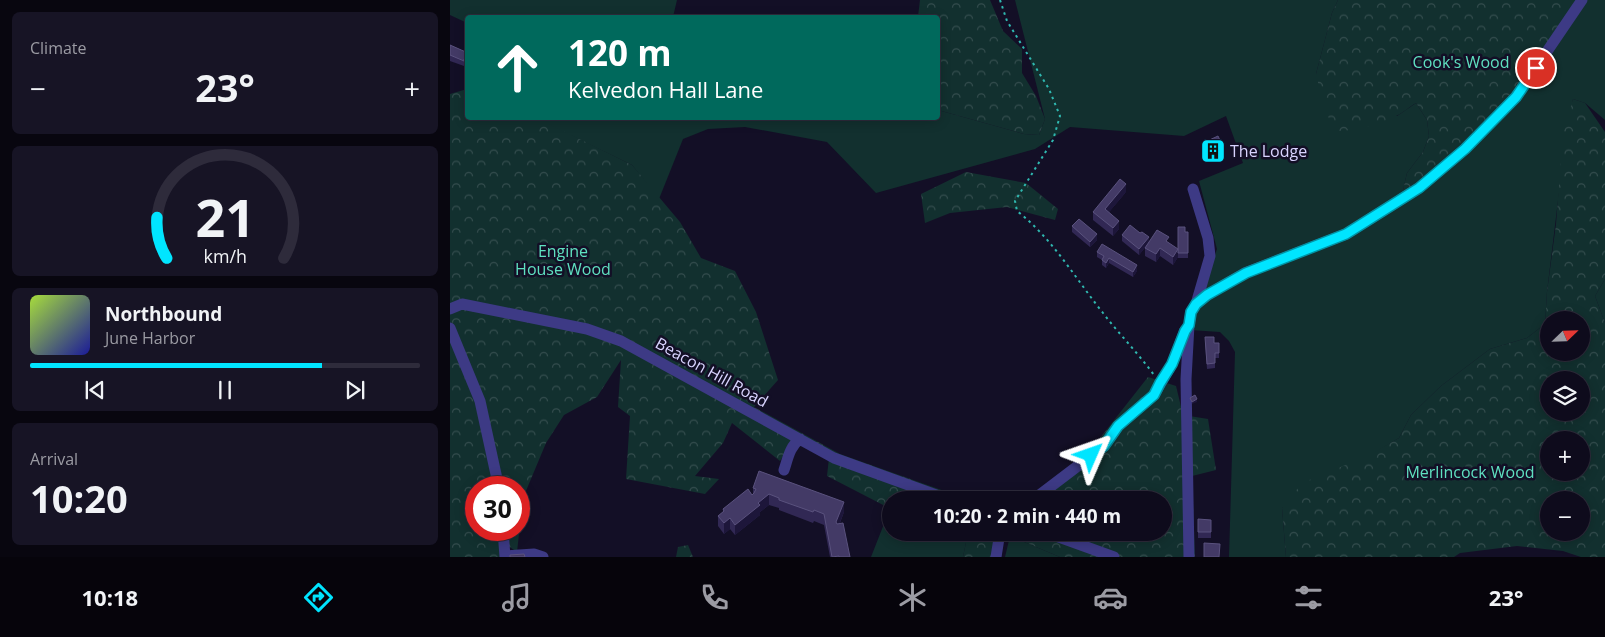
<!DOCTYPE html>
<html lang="en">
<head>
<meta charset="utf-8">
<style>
	:root { --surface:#0e0b1c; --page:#171425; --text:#f1f3f6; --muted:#9b9ba3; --line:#2e2b3b; --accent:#00e5ff }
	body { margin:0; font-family:"Open Sans",sans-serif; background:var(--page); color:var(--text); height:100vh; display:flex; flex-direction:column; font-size:19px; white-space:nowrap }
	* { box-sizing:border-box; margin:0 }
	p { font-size:16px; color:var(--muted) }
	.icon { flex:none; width:28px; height:28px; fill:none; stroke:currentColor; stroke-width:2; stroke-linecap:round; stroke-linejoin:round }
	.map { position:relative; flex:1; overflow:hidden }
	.drawer { display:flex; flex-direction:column; gap:12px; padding:12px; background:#08060f; width:450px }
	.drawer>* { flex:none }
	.top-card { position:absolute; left:15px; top:15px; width:475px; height:105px; border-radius:5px; box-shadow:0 2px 12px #0003,0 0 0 1px var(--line); background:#00695c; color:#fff; overflow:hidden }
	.needle { width:32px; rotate:67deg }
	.buttons { position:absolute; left:1090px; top:311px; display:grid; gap:10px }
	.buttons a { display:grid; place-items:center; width:50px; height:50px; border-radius:50%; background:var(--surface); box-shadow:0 2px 12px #0003,0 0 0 1px var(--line); font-size:25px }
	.speed { position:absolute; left:15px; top:476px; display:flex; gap:10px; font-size:25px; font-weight:700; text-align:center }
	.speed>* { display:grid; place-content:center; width:65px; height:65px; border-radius:50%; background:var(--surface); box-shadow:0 2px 12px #0003,0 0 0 1px var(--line); line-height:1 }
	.speed .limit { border:8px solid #d22; background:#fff; color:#111 }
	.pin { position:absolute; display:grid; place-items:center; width:42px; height:42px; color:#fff; margin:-21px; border:2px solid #fff; border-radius:50%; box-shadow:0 1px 5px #0007 }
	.me { position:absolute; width:55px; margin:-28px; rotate:47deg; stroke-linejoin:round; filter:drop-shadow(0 0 4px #0008) }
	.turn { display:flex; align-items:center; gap:18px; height:105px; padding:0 20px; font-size:22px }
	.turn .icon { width:65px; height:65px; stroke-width:2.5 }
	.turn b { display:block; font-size:35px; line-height:42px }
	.big { font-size:38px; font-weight:700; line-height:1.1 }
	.drawer .widget { flex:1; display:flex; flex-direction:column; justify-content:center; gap:8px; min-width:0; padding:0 18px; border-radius:8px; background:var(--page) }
	.drawer .dial { align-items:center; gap:0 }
	.dial svg { height:130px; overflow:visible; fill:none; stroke:var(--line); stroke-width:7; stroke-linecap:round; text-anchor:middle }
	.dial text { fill:var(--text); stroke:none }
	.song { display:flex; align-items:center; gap:15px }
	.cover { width:60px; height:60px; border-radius:8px; background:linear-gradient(135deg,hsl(80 70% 55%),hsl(240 70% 35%)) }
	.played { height:5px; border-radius:2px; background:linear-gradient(90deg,var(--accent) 75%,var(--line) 75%) }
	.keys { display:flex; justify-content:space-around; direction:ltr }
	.heat { display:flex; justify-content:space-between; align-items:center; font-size:28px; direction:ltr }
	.trip { position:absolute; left:432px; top:491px; width:290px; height:50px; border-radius:25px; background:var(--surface); box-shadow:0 2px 12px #0003,0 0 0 1px var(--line); font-weight:700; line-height:50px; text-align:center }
	.dock { display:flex; height:80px; justify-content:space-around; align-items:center; background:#06040b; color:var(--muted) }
	.dock .icon { width:35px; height:35px }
	.dock .on { color:var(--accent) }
	.dock b { font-size:22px; color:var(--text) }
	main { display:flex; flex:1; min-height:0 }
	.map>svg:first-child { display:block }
	.grass { fill:#12302f }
	.forest { fill:url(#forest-crowns); fill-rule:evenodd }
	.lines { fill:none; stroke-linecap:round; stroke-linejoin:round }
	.path { stroke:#2fb8b0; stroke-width:2; stroke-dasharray:2.5 4; stroke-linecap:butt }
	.minor { stroke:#3d3a85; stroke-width:11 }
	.wall { fill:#312854 }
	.shaded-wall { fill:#1d163a }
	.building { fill:#433a66; stroke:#5a527e }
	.route-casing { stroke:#0095a6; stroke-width:12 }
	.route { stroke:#00e5ff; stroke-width:9 }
	.labels { text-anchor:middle; stroke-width:5; stroke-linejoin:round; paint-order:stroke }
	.park-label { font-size:16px; fill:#5fe0c0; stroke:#130f26 }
	.poi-label { font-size:16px; fill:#d9d4ff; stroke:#130f26; text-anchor:start }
	.street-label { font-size:16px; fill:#d9d4ff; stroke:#130f26 }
</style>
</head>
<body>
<main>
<section class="drawer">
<div class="widget"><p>Climate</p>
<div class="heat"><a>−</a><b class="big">23°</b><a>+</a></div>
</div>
<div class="widget dial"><svg viewBox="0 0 100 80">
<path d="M14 69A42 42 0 1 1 86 69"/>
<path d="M14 69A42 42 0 0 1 8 44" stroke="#00e5ff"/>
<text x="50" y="56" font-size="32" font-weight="700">21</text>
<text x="50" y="72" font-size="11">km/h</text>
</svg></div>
<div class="widget">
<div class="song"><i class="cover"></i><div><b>Northbound</b><p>June Harbor</p></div></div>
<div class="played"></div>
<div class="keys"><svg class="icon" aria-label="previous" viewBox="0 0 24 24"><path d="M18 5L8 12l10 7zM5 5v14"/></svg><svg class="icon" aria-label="pause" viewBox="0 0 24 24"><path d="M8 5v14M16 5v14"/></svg><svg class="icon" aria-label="next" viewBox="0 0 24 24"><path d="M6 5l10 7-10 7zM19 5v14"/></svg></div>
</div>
<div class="widget"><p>Arrival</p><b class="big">10:20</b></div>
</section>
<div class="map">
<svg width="1155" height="557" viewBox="0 0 1155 557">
	<defs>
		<pattern id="forest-crowns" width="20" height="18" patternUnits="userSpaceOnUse" patternTransform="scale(1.25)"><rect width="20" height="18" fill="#12302f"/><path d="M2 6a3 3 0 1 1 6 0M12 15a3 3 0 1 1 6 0" fill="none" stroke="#344d4e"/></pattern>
	</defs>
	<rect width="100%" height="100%" fill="#130f26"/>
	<path class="grass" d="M0,0h227l-4,17 -205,1 -1,5 -17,-8z
		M565,0h323l-6,13 -16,61 81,42 19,-13 11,17 2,16 -6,16 -16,21 -4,17 176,-190h26v120l-20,-17 -12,-4 -13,85 -13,108 -2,32 -18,14 -37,11 -49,37 -30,29 -12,23 -117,70 4,49h-57l6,-205 -6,-11 -9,-9 -30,-2 27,-81 -18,-68 44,-18 -17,-47 -42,20 -114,-9 -35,22 -159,44 -49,-51 -82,-15 -37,2 -25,10 -24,60 -27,-34 -97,-47h403v-8l86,24 15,1 6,-16z
		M1155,279v44l-10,-27z
		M466,481l54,19h-73z
		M441,506v26l77,1 -5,24h-92z
		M560,536l50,21h-55z"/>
	<path class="forest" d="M470,0h70l13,31 19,18v24l14,23 9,23 -6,16 -15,-1 -86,-24v-92l-20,-1z
		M888,0h241l-63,94 -96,91 -17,5 4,-17 16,-21 6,-16 -2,-16 -11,-17c-7,4 -13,10 -20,13 -19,9 -40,15 -61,15l-11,-23 -8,-34 16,-61z
		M17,89l1,29h69l95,47 48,57 21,36 34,13 21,41 22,68 -24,27 86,47 76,27 -19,19h-6v6l-2,2 -62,-32 2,-18 -36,-17 -13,20 -48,-38 -9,20 -28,33 24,3 -14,15 -79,-15 4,-63 -12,-9 3,-47 -24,37 -33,18 -18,28 -23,55 -6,54 -16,-11 1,16h-52v-463zM26,488h43v42h-43z
		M1123,99l12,4 20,29v147l-10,17 10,27v234h-24l-18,-6 -46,-5 -57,7 -6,4h-168l-4,-49 20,-25 65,-27 32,-18 12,-23 30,-29 49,-37 37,-11 18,-14 2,-32 9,-68 7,-90zM1099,320h32v32h-32zM1099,380h32v32h-32zM1099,440h32v32h-32zM1099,500h32v32h-32z
		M516,172l60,11 32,26 -3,11 -48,-13 -57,6 -25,10 -4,-29z
		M698,377l28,9 7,29 25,4 8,51 -24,6 3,81h-135l-50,-21 1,-4h153v-32h-128l64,-62z
		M518,533h36l-3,24h-38z
		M238,545l5,12h-17l2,-10z"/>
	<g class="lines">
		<path class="path" d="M550,0l7,21 42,68 11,27 -7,24 -38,61 2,10c36,28 58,67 86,102 16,21 35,40 51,62"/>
		<path class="minor" d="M746,304l11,-9 38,-22 101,-39 73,-46 46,-39 51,-52 66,-97
			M0,309l12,-5 125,25 34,12 213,117 116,42
			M0,328l30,73 19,87
			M334,470c4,-12 6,-24 16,-31
			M583,500l71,-54 14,-20 36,-31 18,-31 13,-34
			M53,530l2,27
			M595,532l69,25
			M55,556l29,-2 9,3
			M546,557l4,-25
			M739,557l-3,-178 3,-54 2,-13 5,-8 14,-48 -2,-18 -15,-49"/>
	</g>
	<path class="wall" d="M0,45l18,8v13l-4,-1v1l-14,-5z
		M753,143l21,12 -15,6 -6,-13z
		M676,192l-17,20 10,17 -6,7 -20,-16v-8z
		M622,226l25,14 -7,7 -18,-15z
		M728,227l7,5h3v26h-10z
		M672,235l27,7 20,1 9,14 -5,8 -13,-9 -4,6 -11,-6v-8l2,-3 -8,10 -17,-14z
		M647,252l40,19 -4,6 -24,-14 -3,5 -4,-3v-5l-5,-3z
		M755,343h14v15h-4v10l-8,1z
		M303,488l91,24 -4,11 10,34h-20l-6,-32 -10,-4 -1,2 -34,-13v-2l-10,-3 -9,7v3l-25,20 -5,-6 -6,5 -6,-8v-10l5,-4v-3l29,-14 1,-1z
		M748,519l13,1v18h-13z"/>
	<path class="shaded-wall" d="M774,149v6l-15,6v-5z
		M676,184v8l-21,25v-8z
		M669,221v8l-6,7v-8z
		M647,234v6l-7,7v-5z
		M699,237v6l-10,12v-6z
		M710,248v8l-4,6v-8z
		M728,249v8l-5,8v-8z
		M659,258v5l-3,5v-5z
		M687,265v6l-4,6v-5z
		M747,399v3l-5,2v-2z
		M319,494v11l-9,7v3l-25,20v-10l23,-22z
		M394,502v10l-8,20v-10z
		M280,518v11l-6,5v-11z"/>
	<path class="building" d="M0,45l18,8v7l-4,-1v2l-14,-6z
		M768,136l6,13 -15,7 -6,-13z
		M670,179l6,5 -21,25 14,12 -6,7 -20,-16z
		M629,219l18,15 -7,8 -18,-16z
		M680,225l10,8 2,-1 7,5 -10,12 -17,-14z
		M728,227h7v5h3v21h-10z
		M707,230l12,7 -3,4 12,8 -5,8 -13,-9 -4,6 -11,-6z
		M652,244l35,21 -4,7 -24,-14 -3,5 -4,-3 2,-4 -7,-4z
		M755,337h9v6h5v10h-4v10l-8,1z
		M745,395l2,4 -5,3 -2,-4z
		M309,471l85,31 -8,20 1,2 6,-1 7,34h-11v-1l-7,1 -8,-43 -10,-4 -1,2 -34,-12v-2l-10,-4 -11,9 2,2 -25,20 -5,-7 -6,5 -6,-7 6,-5 -1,-2 25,-20 4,6 2,-2 2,-4 -3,-1z
		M748,519l13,1v12h-13z
		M754,543l16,1 -1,13h-15z
		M74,554l1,3h-15v-2z"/>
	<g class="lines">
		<defs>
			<path id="route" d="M641,455l13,-9 14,-20 36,-31 6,-12 12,-19 13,-33 4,-6 2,-13 5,-8 11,-9 39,-22 100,-39 73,-46 46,-39 51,-52 20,-29"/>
		</defs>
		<use href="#route" class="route-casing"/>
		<use href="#route" class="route"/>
	</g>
	<defs>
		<symbol id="building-square" viewBox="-11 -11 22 22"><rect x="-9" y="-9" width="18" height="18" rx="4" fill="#00e5ff" stroke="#130f26"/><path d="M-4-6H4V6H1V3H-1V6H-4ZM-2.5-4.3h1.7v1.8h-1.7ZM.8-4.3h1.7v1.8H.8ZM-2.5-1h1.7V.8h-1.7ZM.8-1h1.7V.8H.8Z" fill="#111"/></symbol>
	</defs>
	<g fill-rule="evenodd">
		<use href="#building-square" x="749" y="137" width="28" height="28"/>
	</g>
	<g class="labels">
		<g class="park-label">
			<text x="1011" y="68">Cook's Wood</text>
			<text x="113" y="257">Engine<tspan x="113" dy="18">House Wood</tspan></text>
			<text x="1020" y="478">Merlincock Wood</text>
		</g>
		<g class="poi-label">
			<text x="780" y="157">The Lodge</text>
		</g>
		<g class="street-label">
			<text transform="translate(262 372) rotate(29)" y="6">Beacon Hill Road</text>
		</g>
	</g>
</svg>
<div class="buttons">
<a><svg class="needle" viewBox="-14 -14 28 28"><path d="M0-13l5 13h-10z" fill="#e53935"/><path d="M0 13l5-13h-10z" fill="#9b9ba3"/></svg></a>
<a><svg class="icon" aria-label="layers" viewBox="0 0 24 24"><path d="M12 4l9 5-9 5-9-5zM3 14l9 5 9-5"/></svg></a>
<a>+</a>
<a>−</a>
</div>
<div class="speed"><div class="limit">30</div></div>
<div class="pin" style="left:1086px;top:68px;background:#d93025"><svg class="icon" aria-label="arrive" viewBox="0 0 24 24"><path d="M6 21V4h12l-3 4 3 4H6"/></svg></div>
<svg class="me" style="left:641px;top:455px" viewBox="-20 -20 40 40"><path d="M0-17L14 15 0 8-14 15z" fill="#00e5ff" stroke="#fff" stroke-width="4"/></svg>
<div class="trip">10:20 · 2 min · 440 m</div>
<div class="top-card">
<div class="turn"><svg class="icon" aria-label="ahead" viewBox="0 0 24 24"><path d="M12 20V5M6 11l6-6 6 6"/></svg><div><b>120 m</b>Kelvedon Hall Lane</div></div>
</div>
</div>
</main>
<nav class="dock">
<b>10:18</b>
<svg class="icon on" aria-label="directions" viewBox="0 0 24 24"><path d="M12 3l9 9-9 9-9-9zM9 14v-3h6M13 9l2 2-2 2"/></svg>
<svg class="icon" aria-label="music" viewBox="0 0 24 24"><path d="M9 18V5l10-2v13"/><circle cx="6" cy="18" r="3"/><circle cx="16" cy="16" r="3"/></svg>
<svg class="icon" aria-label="phone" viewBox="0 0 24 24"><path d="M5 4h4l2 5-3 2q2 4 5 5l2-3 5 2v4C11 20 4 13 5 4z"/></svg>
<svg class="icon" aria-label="climate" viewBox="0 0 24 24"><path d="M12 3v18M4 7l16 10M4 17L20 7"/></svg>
<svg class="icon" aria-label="car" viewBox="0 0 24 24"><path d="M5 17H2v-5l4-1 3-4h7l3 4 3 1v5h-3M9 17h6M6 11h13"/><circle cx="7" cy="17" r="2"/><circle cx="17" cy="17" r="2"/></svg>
<svg class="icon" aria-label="filters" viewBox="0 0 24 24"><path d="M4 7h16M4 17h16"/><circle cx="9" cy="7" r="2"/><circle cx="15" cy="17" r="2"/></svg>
<b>23°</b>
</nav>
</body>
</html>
